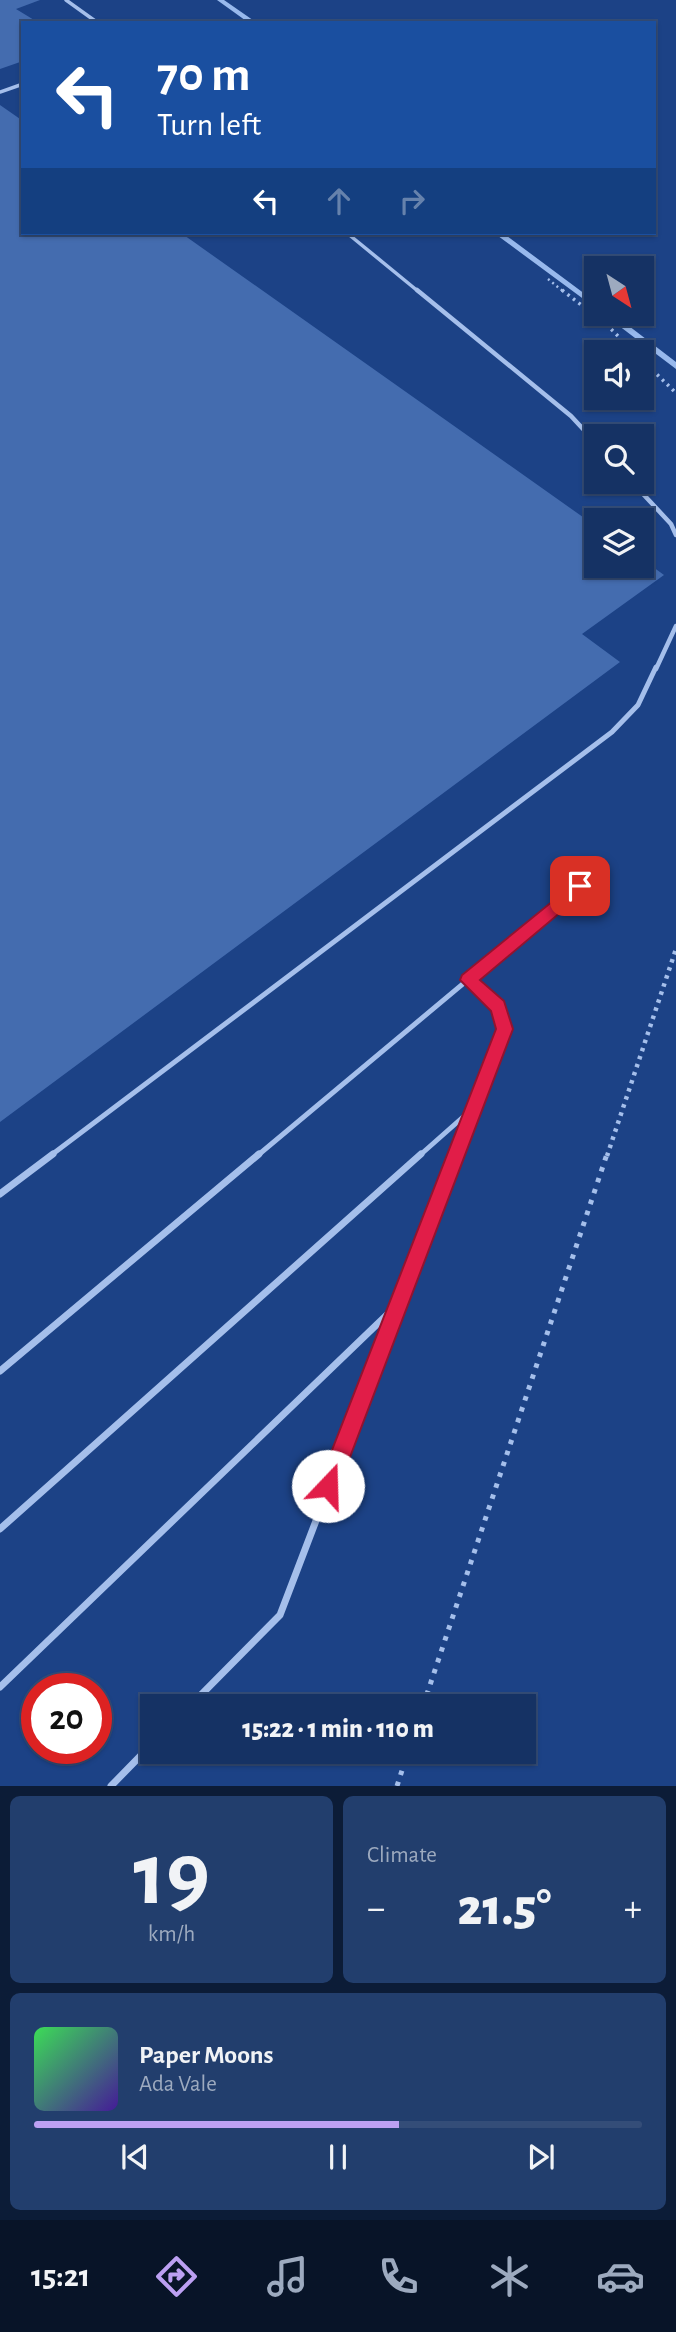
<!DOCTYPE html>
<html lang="en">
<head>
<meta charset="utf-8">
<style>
	:root { --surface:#153264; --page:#223e6d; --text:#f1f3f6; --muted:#9daabf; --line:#344d78; --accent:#bca0f2 }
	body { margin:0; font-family:"Alegreya Sans",sans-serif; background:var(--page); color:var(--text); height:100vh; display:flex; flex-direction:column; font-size:26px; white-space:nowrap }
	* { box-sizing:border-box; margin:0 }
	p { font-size:23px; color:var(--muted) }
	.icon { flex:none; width:38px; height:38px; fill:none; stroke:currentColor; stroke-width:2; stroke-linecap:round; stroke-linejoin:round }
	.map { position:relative; height:1786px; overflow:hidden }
	.side { display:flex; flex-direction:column; gap:10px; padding:10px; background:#0c1c37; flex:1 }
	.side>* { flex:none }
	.hud { position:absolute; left:21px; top:21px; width:635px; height:214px; border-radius:0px; box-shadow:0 2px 5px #0004,0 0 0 2px var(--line); background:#1a4fa0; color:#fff; overflow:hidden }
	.needle { width:46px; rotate:144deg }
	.buttons { position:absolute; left:584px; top:256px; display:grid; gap:14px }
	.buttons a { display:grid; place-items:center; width:70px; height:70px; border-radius:0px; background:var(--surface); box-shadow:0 2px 5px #0004,0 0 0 2px var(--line); font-size:35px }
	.speed { position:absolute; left:21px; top:1673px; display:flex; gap:14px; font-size:35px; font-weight:700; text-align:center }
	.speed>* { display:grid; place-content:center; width:91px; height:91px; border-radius:50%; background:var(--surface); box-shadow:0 2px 5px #0004,0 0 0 2px var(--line); line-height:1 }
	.speed .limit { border:10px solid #d22; background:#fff; color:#111 }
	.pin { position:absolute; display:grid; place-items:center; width:60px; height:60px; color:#fff; margin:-30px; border-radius:14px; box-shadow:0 4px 10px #0006 }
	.me { position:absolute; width:77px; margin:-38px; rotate:21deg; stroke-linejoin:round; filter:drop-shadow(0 0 5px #0008) }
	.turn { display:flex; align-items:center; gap:24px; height:147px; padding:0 21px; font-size:32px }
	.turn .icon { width:91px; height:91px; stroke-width:2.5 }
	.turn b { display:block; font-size:49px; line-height:60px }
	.lanes { display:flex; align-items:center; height:66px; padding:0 21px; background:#0003; justify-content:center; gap:35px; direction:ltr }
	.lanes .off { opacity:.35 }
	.big { font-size:52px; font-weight:800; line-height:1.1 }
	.side .widget { flex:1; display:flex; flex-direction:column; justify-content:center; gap:10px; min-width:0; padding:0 24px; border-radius:10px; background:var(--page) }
	.side .dial { align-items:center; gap:0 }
	.dial b { font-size:91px; line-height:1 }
	.song { display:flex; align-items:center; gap:21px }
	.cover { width:84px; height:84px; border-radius:10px; background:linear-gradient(135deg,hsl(130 70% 55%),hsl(260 70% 35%)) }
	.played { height:7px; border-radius:4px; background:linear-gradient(90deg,var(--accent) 60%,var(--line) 60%) }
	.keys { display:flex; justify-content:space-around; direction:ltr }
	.heat { display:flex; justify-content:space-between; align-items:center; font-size:38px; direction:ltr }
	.side .tiles { flex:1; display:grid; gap:10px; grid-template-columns:1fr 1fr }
	.widget:last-child { grid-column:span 2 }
	.trip { position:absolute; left:140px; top:1694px; width:396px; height:70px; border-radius:0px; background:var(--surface); box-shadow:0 2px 5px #0004,0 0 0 2px var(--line); font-weight:800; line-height:70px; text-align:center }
	.menu { display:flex; height:112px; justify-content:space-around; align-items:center; background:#081428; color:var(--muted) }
	.menu .icon { width:49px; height:49px }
	.menu .current { color:var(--accent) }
	.menu b { font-size:32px; color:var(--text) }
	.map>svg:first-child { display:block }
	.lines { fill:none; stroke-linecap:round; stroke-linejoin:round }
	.stream { fill:#98b9ed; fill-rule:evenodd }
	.building { fill:#446caf }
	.path-far3 { stroke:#a5bfeb; stroke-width:2.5; stroke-dasharray:2 3.5; stroke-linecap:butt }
	.path-far2 { stroke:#a5bfeb; stroke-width:3.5; stroke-dasharray:2.5 4.5; stroke-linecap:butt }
	.path-far1 { stroke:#a5bfeb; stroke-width:4.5; stroke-dasharray:3.5 5; stroke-linecap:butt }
	.path { stroke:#a5bfeb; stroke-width:5; stroke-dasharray:4.5 7; stroke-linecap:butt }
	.service-far3 { stroke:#a5bfeb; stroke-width:3.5 }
	.service-far2 { stroke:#a5bfeb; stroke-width:4.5 }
	.service-far1 { stroke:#a5bfeb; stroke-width:5 }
	.service { stroke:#a5bfeb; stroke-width:7 }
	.route { fill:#e11d48; stroke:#92132f; stroke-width:2 }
</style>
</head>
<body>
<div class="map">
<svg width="676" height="1786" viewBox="0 0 676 1786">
	<rect width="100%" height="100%" fill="#1c4286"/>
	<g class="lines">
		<path class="stream" d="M217,0h7l33,23h-8z
			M494,233h9l94,70v6z
			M602,313h10l64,49v7z"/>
	</g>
	<path class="building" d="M0,0h40l-24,9 23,14h-16v38l-23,8z
		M0,105l23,16v112h158l416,294v38h45v-6l22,16 -82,59 38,28 -620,460z"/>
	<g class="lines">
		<path class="path-far3" d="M548,279l16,13"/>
		<path class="path-far2" d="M562,290l46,36 26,26
			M642,360l34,33"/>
		<path class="path-far1" d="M607,1156l69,-207"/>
		<path class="path" d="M423,1706l184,-552
			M397,1786l11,-34"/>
		<path class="service-far3" d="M66,0l32,23
			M0,92l23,-8
			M347,233l72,59"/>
		<path class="service-far2" d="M417,290l154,126 26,28
			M631,481l40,43 5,11
			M656,669l20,-43"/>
		<path class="service-far1" d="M50,1156l562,-424 26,-27 18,-38
			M257,1156l323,-270
			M419,1156l52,-46
			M455,1156l49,-127 -6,-22 -30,-27"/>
		<path class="service" d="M0,1194l53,-40
			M0,1371l259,-217
			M0,1529l421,-375
			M0,1687l394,-379
			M190,1706l90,-91 176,-461
			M111,1786l41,-42"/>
	</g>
	<path class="route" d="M580,879l6,2 2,5 -2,5 -106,89 24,21 9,28 -174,457 -3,8 -8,3 -7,-3 -3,-8 178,-457 -5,-18 -31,-31 2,-5z"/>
</svg>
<div class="buttons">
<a><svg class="needle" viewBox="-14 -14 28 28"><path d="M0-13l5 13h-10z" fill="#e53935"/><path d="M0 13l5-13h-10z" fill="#9daabf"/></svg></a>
<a><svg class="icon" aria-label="sound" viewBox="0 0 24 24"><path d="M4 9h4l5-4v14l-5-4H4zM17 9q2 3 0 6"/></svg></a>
<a><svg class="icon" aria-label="search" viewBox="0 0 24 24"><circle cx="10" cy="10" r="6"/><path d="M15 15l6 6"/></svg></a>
<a><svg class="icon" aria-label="layers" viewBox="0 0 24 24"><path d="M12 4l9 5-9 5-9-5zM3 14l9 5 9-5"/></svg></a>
</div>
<div class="speed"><div class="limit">20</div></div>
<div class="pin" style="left:580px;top:886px;background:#d93025"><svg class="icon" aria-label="arrive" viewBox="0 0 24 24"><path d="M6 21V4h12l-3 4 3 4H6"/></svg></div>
<svg class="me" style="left:328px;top:1486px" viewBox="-20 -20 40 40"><circle r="19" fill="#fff"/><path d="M0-13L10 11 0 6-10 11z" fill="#e11d48"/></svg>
<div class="trip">15:22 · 1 min · 110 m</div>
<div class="hud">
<div class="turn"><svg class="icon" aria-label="left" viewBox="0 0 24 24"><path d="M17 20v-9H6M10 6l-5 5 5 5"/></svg><div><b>70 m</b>Turn left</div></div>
<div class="lanes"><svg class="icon" aria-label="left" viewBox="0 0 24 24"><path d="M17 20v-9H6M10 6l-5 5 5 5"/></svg><svg class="icon off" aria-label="ahead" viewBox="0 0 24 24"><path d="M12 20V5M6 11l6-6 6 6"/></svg><svg class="icon off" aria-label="right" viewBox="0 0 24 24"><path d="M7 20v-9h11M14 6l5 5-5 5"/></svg></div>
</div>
</div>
<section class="side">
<div class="tiles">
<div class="widget dial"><b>19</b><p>km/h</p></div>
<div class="widget"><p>Climate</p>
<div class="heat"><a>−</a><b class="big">21.5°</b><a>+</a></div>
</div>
<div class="widget">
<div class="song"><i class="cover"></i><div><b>Paper Moons</b><p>Ada Vale</p></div></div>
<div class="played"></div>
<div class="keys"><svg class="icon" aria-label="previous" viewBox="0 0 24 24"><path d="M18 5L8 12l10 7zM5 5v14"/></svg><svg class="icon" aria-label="pause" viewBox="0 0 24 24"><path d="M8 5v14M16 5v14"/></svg><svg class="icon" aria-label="next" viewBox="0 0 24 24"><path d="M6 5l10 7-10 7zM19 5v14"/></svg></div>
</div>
</div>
</section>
<nav class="menu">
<b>15:21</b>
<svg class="icon current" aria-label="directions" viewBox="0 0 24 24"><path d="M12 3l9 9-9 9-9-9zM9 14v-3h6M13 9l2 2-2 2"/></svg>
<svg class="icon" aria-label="music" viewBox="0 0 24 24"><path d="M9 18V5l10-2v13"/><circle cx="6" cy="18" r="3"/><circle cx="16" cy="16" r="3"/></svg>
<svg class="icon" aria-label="phone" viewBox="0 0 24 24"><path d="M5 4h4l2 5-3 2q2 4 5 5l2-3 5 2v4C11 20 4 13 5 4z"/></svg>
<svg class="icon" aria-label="climate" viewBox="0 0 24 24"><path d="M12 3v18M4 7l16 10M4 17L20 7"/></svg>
<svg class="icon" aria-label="car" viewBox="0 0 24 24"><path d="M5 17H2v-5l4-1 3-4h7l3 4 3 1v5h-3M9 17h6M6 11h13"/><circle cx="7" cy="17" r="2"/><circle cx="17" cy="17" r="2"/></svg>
</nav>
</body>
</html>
